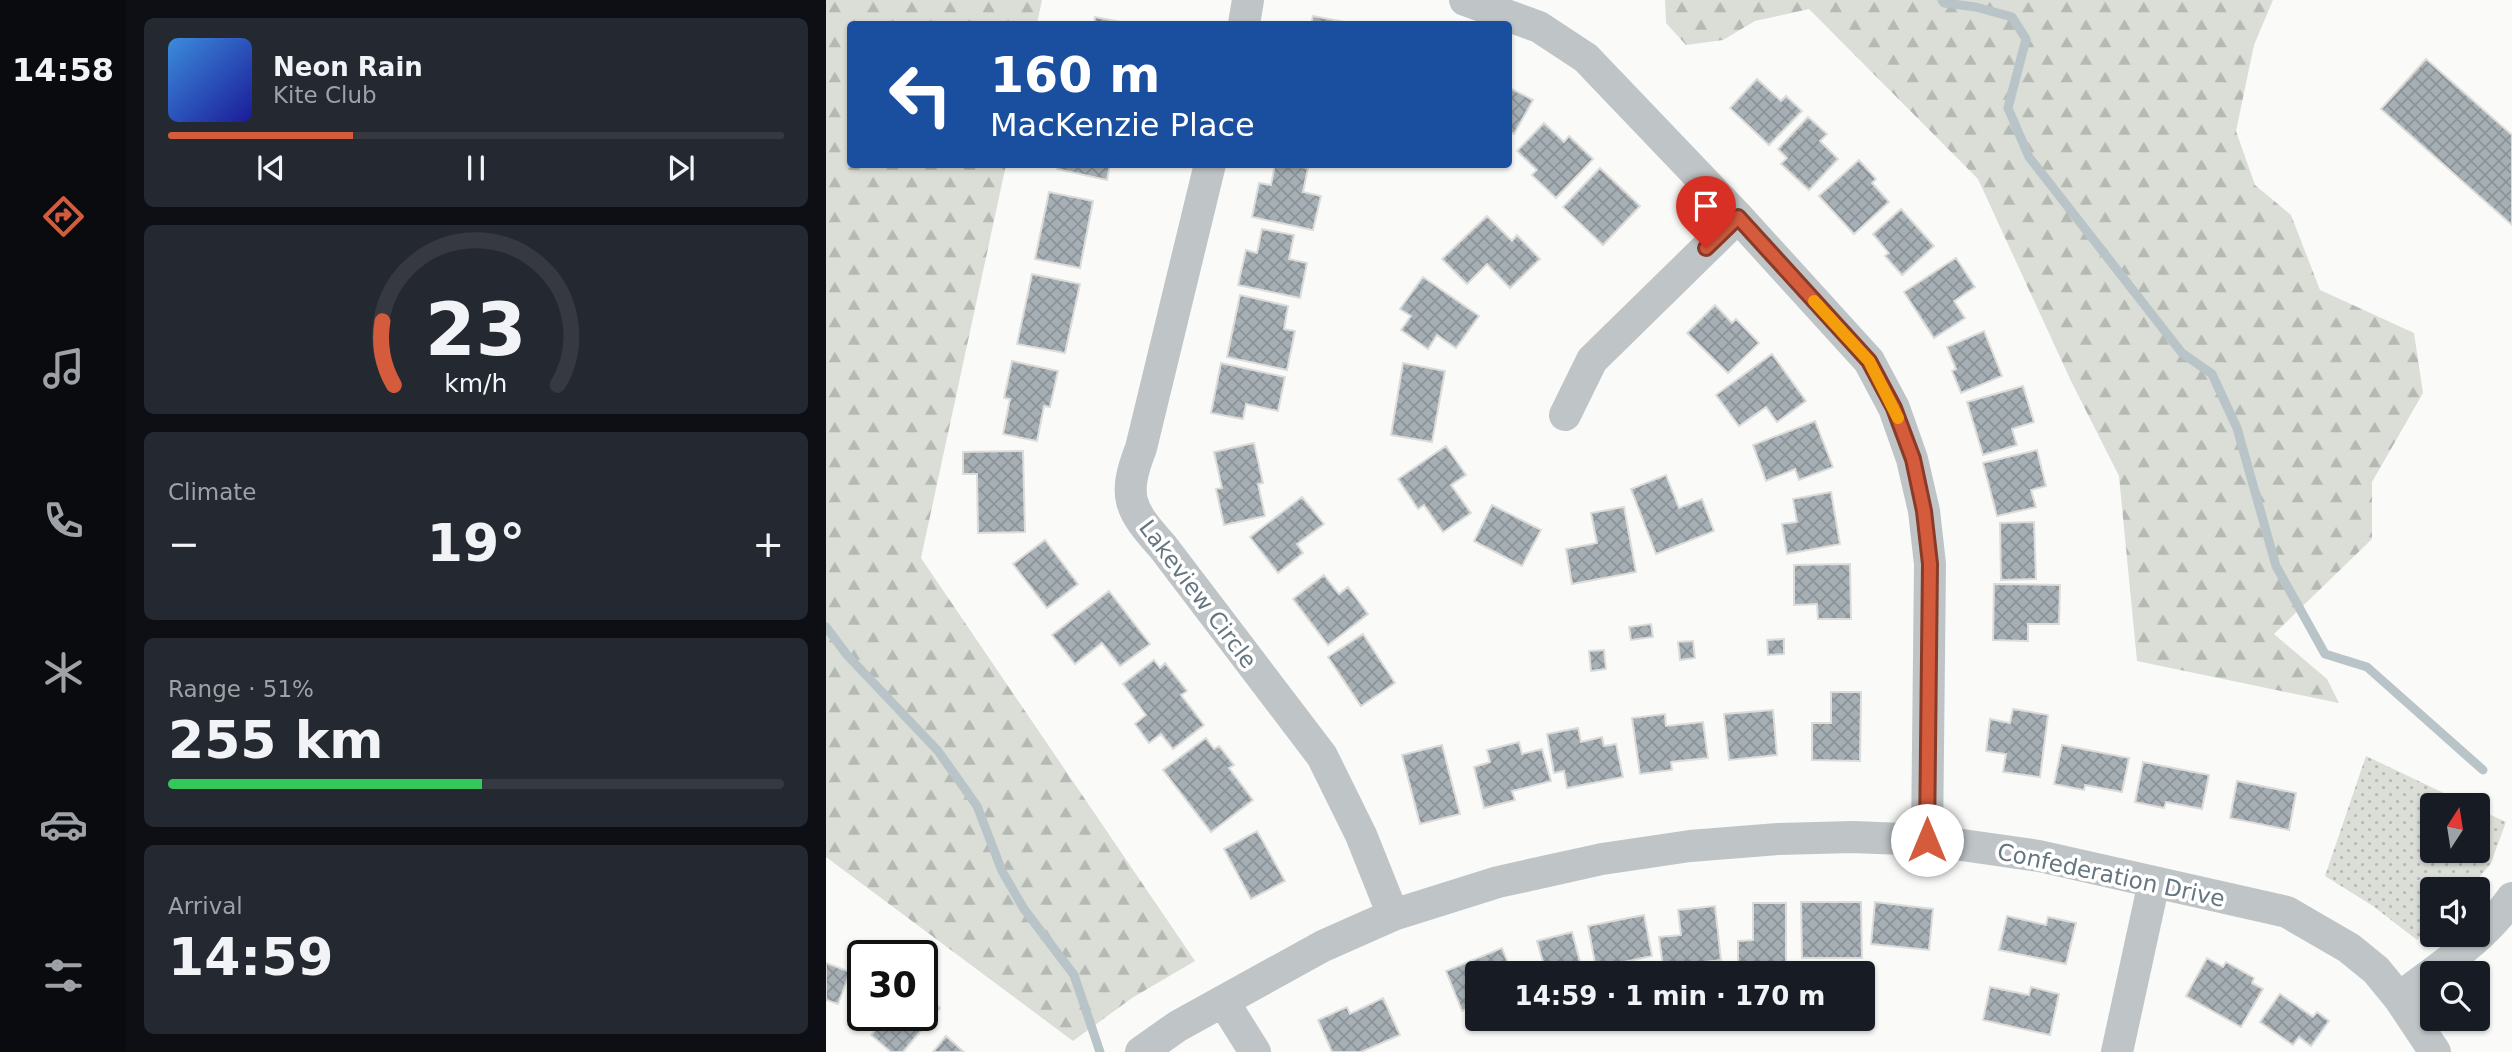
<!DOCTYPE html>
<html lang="en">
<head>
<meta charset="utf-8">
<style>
	:root { --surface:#171b24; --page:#242831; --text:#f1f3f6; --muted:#9ea1a6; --line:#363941; --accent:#d55b3d }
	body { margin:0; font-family:"DejaVu Sans",sans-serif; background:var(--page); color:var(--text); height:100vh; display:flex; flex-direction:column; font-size:26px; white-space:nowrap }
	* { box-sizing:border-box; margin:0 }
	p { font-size:23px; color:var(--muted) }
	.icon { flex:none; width:38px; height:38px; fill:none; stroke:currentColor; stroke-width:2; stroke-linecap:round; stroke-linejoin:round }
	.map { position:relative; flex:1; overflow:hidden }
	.sheet { display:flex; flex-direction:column; gap:18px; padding:18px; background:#0d0f14; width:700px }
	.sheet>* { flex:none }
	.top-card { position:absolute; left:21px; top:21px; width:665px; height:147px; border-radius:7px; box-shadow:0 2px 5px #0004; background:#1a4fa0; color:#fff; overflow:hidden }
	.needle { width:46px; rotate:12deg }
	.tools { position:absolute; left:1594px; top:793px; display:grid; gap:14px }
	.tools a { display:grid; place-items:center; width:70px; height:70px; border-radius:7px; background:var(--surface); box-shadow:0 2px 5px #0004; font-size:35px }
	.speed { position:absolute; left:21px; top:940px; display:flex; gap:14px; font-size:35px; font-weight:700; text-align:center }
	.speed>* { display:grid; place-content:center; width:91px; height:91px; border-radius:50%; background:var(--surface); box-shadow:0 2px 5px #0004; line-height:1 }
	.speed .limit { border:4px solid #111; border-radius:10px; background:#fff; color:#111 }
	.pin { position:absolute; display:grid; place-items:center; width:60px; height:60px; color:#fff; margin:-72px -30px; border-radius:50% 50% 50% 0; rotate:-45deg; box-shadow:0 0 7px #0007 }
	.pin .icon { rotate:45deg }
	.me { position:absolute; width:77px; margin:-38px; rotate:0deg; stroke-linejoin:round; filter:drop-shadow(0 0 5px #0008) }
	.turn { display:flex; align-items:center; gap:24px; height:147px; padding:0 28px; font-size:32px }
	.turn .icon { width:91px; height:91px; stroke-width:2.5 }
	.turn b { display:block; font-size:49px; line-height:60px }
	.big { font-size:52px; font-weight:700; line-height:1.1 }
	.sheet .tile { flex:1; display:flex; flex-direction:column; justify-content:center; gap:10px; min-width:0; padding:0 24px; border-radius:10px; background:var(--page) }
	.sheet .dial { align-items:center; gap:0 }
	.dial svg { height:182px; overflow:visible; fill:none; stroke:var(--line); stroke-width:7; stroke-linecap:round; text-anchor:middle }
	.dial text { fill:var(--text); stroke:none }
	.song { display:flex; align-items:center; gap:21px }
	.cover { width:84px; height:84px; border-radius:10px; background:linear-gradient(135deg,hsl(210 70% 55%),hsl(240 70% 35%)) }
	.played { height:7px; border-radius:4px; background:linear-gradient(90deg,var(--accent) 30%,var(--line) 30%) }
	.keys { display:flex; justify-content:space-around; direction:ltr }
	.heat { display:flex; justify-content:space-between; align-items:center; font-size:38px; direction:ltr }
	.charge { height:10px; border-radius:5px; background:linear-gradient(90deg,#34c759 51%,var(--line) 0) }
	.trip { position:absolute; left:639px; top:961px; width:410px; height:70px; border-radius:7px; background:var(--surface); box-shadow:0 2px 5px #0004; font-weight:700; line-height:70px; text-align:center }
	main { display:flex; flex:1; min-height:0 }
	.menu { display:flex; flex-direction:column; width:126px; justify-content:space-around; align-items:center; background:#090b0e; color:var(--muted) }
	.menu .icon { width:49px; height:49px }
	.menu .active { color:var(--accent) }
	.menu b { font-size:32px; color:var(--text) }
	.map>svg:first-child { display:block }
	.green { fill:url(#green-dots) }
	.forest { fill:url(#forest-firs) }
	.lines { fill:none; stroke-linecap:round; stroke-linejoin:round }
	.stream { stroke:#b8c4c7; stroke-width:9 }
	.building { fill:url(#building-cross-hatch); stroke:#dcdcda; stroke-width:2 }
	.street { stroke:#bfc4c7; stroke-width:32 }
	.route-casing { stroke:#8a3b28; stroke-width:18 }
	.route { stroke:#d55b3d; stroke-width:12 }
	.slow { stroke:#f59e0b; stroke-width:12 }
	.labels { text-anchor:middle; stroke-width:7; stroke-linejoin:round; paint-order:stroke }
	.street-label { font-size:23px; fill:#667680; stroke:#fff }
</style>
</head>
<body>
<main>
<nav class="menu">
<b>14:58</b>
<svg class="icon active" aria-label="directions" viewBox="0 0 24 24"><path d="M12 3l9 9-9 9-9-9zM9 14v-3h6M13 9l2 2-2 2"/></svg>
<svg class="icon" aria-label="music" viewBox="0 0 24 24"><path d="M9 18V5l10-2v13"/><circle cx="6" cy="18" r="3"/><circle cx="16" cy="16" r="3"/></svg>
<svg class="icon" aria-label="phone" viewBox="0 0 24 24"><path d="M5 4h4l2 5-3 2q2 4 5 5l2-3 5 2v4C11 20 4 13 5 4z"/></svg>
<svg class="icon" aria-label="climate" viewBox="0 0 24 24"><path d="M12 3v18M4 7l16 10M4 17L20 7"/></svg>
<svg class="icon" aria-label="car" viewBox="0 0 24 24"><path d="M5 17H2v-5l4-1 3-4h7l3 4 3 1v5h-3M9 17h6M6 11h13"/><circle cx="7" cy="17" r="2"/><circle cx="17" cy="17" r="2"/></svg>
<svg class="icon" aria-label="filters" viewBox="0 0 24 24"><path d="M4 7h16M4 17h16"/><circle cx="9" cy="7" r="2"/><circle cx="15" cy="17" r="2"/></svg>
</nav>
<section class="sheet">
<div class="tile">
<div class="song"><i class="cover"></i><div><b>Neon Rain</b><p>Kite Club</p></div></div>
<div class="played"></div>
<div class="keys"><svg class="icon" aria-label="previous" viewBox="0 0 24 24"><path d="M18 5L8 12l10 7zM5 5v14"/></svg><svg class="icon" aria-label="pause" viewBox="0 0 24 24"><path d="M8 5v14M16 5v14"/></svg><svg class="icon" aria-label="next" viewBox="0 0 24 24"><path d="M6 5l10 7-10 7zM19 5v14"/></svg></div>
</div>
<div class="tile dial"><svg viewBox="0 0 100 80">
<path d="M14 69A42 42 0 1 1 86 69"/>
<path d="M14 69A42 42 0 0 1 9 41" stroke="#d55b3d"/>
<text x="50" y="56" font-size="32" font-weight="700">23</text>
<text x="50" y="72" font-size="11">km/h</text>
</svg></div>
<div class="tile"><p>Climate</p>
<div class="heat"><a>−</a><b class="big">19°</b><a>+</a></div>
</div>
<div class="tile"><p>Range · 51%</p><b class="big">255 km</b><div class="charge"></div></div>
<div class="tile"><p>Arrival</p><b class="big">14:59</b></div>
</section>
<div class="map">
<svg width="1686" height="1052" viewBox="0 0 1686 1052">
	<defs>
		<pattern id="green-dots" width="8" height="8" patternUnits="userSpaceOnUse" patternTransform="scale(1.75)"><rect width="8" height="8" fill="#daded7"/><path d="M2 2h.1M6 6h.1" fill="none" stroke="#b5b9b4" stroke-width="1.8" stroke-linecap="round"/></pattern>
		<pattern id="forest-firs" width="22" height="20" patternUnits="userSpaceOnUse" patternTransform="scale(1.75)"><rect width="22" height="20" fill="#daded7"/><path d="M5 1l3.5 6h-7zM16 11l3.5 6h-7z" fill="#b5b9b4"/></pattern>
		<pattern id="building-cross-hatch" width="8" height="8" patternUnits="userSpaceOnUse" patternTransform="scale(1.75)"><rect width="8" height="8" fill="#a6afb4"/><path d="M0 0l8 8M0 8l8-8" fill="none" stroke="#8b9398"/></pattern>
	</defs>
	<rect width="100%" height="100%" fill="#fafaf8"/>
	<path class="green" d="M1540,756l103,49h-37v45h46v-41l28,13 -15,41 -21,26h-38v37l-15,14 -44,-34 -48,-30z"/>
	<path class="forest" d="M0,0h216l-5,24h-187v140l156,1 -85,393 274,403 -63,37 -59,43 -247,-184z
		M839,0h608l-19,45 -18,86 19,54 36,30 29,75 94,43 9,60 -51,89v57l-98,95 53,45 12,24 -202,-42 -18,-185 -48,-95 -93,-202 -169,-170 -54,12 -32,19 -37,5 -20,-22z"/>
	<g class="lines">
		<path class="stream" d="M1116,0l2,3 32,4 36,10 14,22 -18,69 21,49 153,196 30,21 25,54 39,138 49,88 42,13 116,103
			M0,627l21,28 91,96 39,55 25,65 22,38 50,66 26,77"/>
	</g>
	<path class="building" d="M487,16l32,6v2h-34z
		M269,17l36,7h-37z
		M1600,59l86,76v90l-131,-116z
		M931,79l24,22 5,-5 16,15 -33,34 -39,-37z
		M682,87l25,13 -19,34 -6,-3z
		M982,117l19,17 -7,7 18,18 -29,31 -28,-26 6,-6 -9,-9z
		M718,123l20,19 5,-6 24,23 -37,39 -24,-23 5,-5 -20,-19z
		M1033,160l17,19 -4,4 17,19 -35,32 -35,-38z
		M232,164h52l-3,16 -50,-11z
		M449,164l33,4 -5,24 18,4 -8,34 -61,-13 7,-34 12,2z
		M774,168l40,38 -37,39 -40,-38z
		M223,192l44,9 -13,67 -45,-9z
		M1075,209l33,37 -32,29 -17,-19 4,-3 -16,-19z
		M661,216l25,25 5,-6 23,24 -30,29 -23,-24 -20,20 -25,-25z
		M436,229l32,6 -5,24 18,4 -7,35 -62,-13 8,-35 11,3z
		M1130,258l19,29 -21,14 11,17 -31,20 -30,-46z
		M206,274l48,10 -15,69 -48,-9z
		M597,277l56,39 -23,32 -19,-13 -9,14 -27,-19 10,-14 -11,-7z
		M414,295l48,11 -4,23 11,2 -8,39 -60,-13z
		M889,305l17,18 4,-4 23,24 -31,30 -41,-40z
		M1158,331l18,45 -41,17 -9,-22 4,-2 -9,-22z
		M946,354l34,47 -29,21 -11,-15 -27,19 -23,-31z
		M186,361l46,10 -8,36 -6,-1 -7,35 -34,-7 7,-35 -6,-1z
		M395,363l64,14 -7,34 -32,-7 -3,15 -32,-6z
		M577,363l42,8 -13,71 -41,-7z
		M1197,386l11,36 -22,7 5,16 -34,10 -16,-53z
		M989,421l18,46 -34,13 -4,-11 -29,12 -13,-36z
		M428,443l9,40 -5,1 7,32 -41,9 -8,-36 6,-1 -8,-36z
		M620,446l20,29 -15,10 20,28 -28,19 -19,-27 -6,4 -20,-30z
		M1211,450l9,36 -15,4 5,17 -39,9 -14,-53z
		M197,451l2,81 -47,1 -1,-59h-14v-22z
		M840,475l13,33 23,-9 12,32 -58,23 -25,-65z
		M1005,492l9,52 -53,10 -5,-30 15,-2 -4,-23z
		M476,497l22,27 -27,20 6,9 -25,20 -28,-36z
		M666,505l49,25 -19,36 -48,-25z
		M798,507l12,65 -64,12 -6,-35 31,-6 -6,-30z
		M1208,522l2,57 -35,1 -1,-57z
		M219,540l33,44 -31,24 -34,-44z
		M1024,564l1,55h-33l-1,-15 -23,1v-40z
		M498,575l15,19 9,-7 20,27 -40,31 -35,-46z
		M1168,584l66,1 -1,39h-31v17l-35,-1z
		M283,591l41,53 -30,22 -18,-23 -27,21 -23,-29z
		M825,624l2,13 -22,3 -2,-13z
		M537,634l32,49 -34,23 -33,-49z
		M958,639v15l-16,1 -1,-15z
		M867,641l2,17 -15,2 -2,-18z
		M778,650l2,19 -15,2 -2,-20z
		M328,660l6,8 5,-5 22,28 -6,4 23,30 -31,24 -12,-15 -12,9 -14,-19 11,-9 -23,-31z
		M1005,692h30l-1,69 -48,-1v-37h19z
		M1187,709l35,6 -8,62 -37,-5 3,-18 -20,-3 4,-32 20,4z
		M947,710l4,45 -48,5 -5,-46z
		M839,714l1,12 37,-4 5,36 -37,4 1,8 -32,4 -8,-56z
		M752,728l3,14 21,-5 2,9 12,-2 7,33 -56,11 -3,-17 -10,2 -7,-39z
		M380,738l8,11 5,-3 15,19 -5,3 24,32 -42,32 -48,-62z
		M693,742l3,12 20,-5 9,32 -39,10 3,9 -31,8 -10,-41 16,-5 -3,-12z
		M616,745l18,69 -40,10 -18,-69z
		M1236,745l67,13 -7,34 -37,-7 -1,5 -30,-6z
		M1317,762l66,13 -7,34 -36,-7 -2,6 -29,-6z
		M1411,781l59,12 -7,37 -59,-12z
		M431,831l28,50 -34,18 -27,-50z
		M975,902h60l1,56h-60z
		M1049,902l58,7 -4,41 -58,-6z
		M927,903h33v63h-48v-25l15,-1z
		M889,906l6,54 -58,7 -4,-30 22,-2 -3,-25z
		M818,915l8,41 -56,12 -8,-42z
		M1181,916l39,9 2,-8 28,6 -10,41 -67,-14z
		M746,932l11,41h-37l-9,-32z
		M676,948l10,25h-35v32l-15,6 -16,-40z
		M1381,958l16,9 3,-5 28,16 -2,5 11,6 -22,38 -55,-31z
		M0,963l24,9 -12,32 -12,-4z
		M1164,987l39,8 2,-8 28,7 -9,41 -67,-15z
		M96,993l18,15 -37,44h-12l-20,-17 17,-20h34z
		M1454,994l33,23 4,-5 12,9 -18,25 -12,-9 -6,8 -33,-23z
		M557,998l17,37 -39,17h-29l-14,-32 29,-13 3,7z
		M120,1036l18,16h-31z"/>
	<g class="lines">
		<path class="street" d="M639,0l74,27 47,31 152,159 131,144 25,47 18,51 12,52 6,53 -3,276
			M418,24l4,-24
			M384,164l-69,284c-19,49 -12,61 22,99l159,209 39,79 32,80
			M739,415l27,-55 146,-143
			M1573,998c39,-30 85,-59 113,-100
			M397,1001l32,51
			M315,1052l37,-26 145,-80 70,-31 105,-33 104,-23 88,-13 88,-7 75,-2 74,3 112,16 248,56 62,36 27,22 23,28 36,54
			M1291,1052l37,-170"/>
	</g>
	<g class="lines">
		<defs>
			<path id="route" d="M880,248l32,-31 131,144 25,47 19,51 11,52 6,53 -3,276"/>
		</defs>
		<use href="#route" class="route-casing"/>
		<use href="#route" class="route"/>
		<path class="slow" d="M988,301l55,60 29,57"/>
	</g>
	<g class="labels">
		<g class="street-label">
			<text transform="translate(372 594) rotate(53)" y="8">Lakeview Circle</text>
			<text transform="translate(1285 875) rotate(12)" y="8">Confederation Drive</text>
		</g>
	</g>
</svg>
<div class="tools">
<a><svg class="needle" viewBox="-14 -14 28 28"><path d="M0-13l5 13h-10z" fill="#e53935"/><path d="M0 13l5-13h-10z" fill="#9ea1a6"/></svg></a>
<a><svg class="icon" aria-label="sound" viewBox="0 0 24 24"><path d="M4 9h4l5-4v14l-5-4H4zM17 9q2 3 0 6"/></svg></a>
<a><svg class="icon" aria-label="search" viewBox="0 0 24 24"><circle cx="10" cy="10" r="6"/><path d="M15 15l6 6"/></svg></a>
</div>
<div class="speed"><div class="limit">30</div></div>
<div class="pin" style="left:880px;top:248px;background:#d93025"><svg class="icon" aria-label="arrive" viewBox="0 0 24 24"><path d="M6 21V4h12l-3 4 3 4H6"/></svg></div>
<svg class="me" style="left:1101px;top:840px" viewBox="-20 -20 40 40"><circle r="19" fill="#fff"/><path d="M0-13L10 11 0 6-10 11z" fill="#d55b3d"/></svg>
<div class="trip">14:59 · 1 min · 170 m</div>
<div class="top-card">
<div class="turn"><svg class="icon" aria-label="left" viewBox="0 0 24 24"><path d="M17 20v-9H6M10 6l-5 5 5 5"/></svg><div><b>160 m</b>MacKenzie Place</div></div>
</div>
</div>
</main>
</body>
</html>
